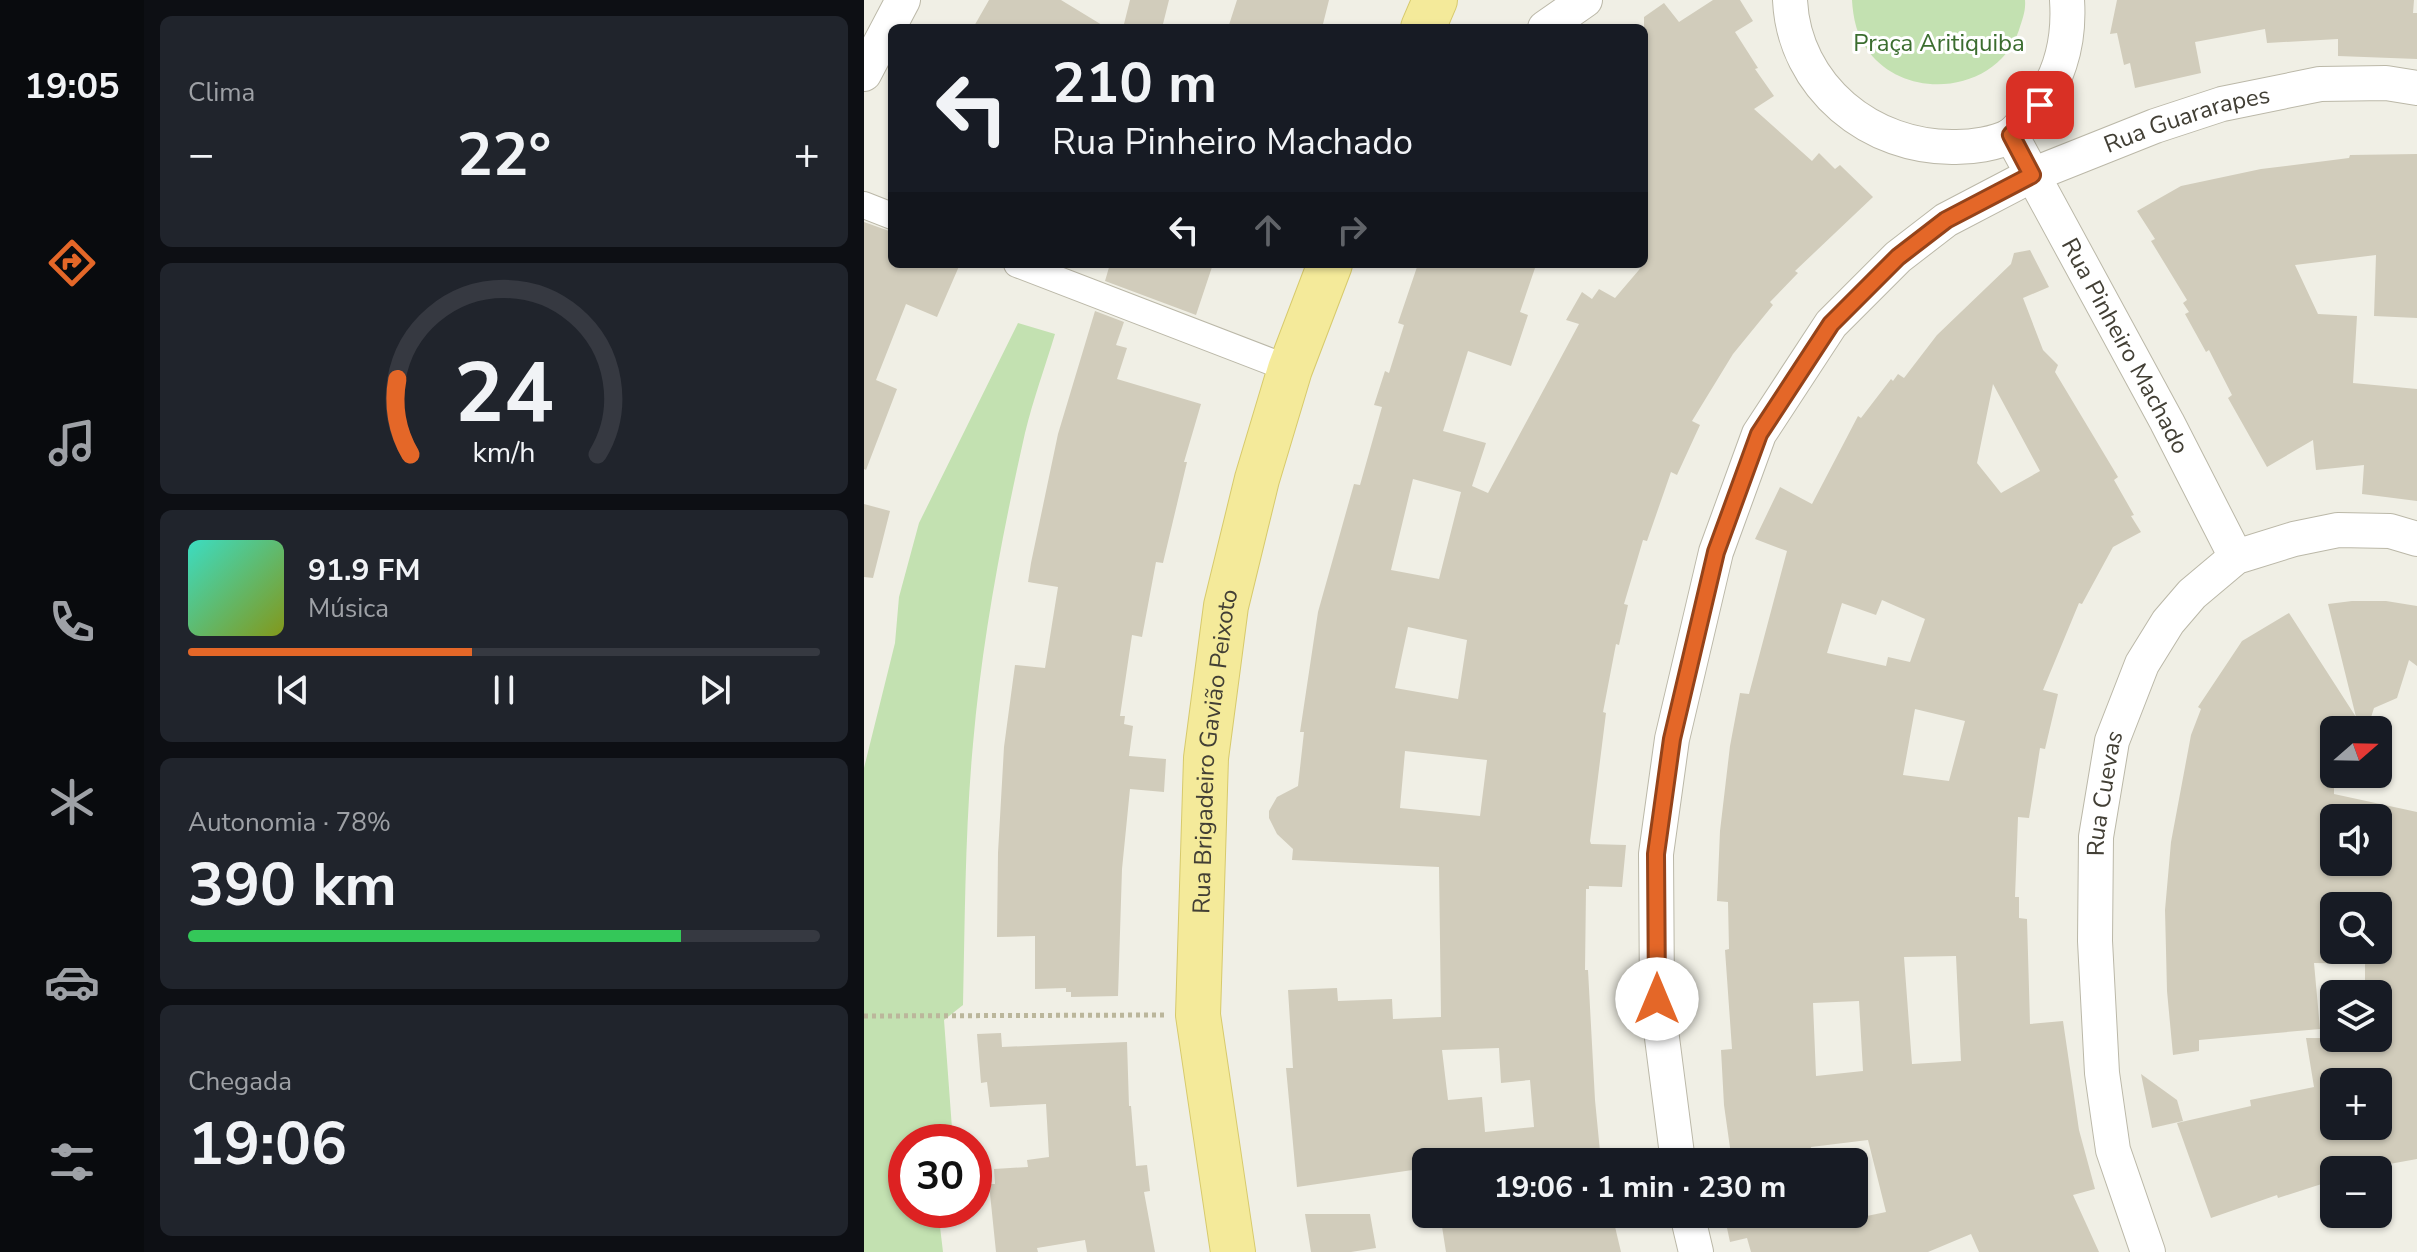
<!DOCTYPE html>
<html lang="pt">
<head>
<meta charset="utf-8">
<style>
	:root { --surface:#171b24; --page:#20242c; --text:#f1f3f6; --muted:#9ea1a6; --line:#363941; --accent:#e46728 }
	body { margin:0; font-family:"Nunito Sans",sans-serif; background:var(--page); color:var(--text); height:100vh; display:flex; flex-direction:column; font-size:30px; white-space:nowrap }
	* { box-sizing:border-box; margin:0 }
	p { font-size:26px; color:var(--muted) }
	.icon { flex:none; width:44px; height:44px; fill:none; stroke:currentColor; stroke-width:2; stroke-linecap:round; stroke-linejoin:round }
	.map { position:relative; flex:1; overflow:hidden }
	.drawer { display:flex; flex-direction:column; gap:16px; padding:16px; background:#0d0f14; width:720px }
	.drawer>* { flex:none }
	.guide { position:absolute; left:24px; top:24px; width:760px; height:244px; border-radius:12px; box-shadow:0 2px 6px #0004; background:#171b24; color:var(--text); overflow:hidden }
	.needle { width:52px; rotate:70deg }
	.tools { position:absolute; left:1456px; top:716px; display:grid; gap:16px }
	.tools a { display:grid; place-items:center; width:72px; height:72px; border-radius:12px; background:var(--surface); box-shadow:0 2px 6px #0004; font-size:40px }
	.speed { position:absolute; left:24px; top:1124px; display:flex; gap:16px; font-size:40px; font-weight:700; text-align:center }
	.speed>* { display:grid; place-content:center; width:104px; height:104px; border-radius:50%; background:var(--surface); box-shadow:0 2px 6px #0004; line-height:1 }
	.speed .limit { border:12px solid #d22; background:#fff; color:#111 }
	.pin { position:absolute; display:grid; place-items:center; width:68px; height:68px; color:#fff; margin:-34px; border-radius:16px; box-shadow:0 4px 12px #0006 }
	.me { position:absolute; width:88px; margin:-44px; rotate:0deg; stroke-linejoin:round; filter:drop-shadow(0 0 6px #0008) }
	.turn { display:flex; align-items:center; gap:28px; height:168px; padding:0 32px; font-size:36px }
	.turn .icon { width:104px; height:104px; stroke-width:2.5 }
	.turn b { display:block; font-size:56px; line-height:68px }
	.lanes { display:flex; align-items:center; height:76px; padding:0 32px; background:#0003; justify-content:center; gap:40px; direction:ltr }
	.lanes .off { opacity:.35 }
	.big { font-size:60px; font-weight:700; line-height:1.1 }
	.drawer .tile { flex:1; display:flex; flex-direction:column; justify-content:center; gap:12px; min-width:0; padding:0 28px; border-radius:12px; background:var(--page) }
	.drawer .dial { align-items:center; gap:0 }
	.dial svg { height:208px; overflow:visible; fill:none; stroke:var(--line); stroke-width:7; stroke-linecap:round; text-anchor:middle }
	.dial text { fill:var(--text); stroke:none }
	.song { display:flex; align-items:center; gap:24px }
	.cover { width:96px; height:96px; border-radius:12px; background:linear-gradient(135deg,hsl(170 70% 55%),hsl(70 70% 35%)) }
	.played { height:8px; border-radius:4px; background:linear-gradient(90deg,var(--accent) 45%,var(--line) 45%) }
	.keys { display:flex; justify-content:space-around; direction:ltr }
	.heat { display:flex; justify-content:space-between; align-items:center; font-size:44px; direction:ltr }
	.charge { height:12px; border-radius:6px; background:linear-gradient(90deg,#34c759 78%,var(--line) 0) }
	.trip { position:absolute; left:548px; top:1148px; width:456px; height:80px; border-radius:12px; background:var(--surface); box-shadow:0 2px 6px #0004; font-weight:700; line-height:80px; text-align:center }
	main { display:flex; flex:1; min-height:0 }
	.tabs { display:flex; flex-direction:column; width:144px; justify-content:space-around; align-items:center; background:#090b0e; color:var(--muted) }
	.tabs .icon { width:56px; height:56px }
	.tabs .current { color:var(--accent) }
	.tabs b { font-size:36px; color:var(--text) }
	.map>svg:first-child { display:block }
	.green { fill:#c3e1b1 }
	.building { fill:#d1ccbb; fill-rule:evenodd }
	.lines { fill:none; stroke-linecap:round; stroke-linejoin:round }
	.pedestrian-casing { stroke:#bbb8a8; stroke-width:28 }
	.minor-casing { stroke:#bbb8a8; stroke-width:36 }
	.primary-casing { stroke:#d7ca6c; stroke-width:46 }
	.path { stroke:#bbb69b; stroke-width:5; stroke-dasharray:4 4; stroke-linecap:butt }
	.pedestrian { stroke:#fff; stroke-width:26 }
	.minor { stroke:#fff; stroke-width:34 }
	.primary { stroke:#f4ea9a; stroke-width:44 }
	.route-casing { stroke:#94431a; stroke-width:20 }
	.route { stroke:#e46728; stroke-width:14 }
	.labels { text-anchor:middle; stroke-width:6; stroke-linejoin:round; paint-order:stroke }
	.park-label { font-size:24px; fill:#3b6d2f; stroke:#fff }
	.street-label { font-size:24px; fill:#423f35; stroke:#fff }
</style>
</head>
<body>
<main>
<nav class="tabs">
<b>19:05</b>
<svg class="icon current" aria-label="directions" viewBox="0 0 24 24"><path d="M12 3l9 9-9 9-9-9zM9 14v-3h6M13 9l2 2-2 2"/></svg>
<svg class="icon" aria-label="music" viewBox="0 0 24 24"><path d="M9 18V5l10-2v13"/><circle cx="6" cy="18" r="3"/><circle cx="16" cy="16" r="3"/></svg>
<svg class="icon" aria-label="phone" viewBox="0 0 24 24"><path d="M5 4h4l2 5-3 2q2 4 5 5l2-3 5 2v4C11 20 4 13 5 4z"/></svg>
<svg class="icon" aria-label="climate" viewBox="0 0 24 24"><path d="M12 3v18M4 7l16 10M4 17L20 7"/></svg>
<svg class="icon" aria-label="car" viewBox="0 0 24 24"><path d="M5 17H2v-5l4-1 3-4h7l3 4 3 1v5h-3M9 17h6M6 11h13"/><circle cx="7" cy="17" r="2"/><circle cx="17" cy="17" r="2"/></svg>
<svg class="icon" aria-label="filters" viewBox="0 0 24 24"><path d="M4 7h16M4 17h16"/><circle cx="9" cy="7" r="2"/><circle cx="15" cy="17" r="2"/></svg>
</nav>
<section class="drawer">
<div class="tile"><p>Clima</p>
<div class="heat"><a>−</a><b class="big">22°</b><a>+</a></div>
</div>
<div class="tile dial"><svg viewBox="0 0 100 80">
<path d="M14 69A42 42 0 1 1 86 69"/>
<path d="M14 69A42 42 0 0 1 9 40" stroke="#e46728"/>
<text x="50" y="56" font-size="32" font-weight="700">24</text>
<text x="50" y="72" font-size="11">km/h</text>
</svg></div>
<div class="tile">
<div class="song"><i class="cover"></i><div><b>91.9 FM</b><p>Música</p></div></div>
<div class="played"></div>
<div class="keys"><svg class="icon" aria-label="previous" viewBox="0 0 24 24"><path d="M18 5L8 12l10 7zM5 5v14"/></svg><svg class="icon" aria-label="pause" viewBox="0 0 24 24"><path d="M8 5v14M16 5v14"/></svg><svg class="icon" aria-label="next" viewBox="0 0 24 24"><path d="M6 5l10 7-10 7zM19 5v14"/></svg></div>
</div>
<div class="tile"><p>Autonomia · 78%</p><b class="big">390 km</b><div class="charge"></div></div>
<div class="tile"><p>Chegada</p><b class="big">19:06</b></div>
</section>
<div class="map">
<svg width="1553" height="1252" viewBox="0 0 1553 1252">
	<rect width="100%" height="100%" fill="#f0efe5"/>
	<path class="green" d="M988,0h173c1,11 -3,20 -6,30 -21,62 -111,73 -150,22 -12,-15 -16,-34 -17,-52z
		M154,323l37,11c-10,33 -22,66 -30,99 -23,102 -43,207 -52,311 -8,86 -8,174 -10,261l-19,15 9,122h-47v68h32l5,42h-79v-484l31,-125 4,-46 20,-74z"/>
	<path class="building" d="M125,0h72l46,28h-134z
		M266,0h39l-7,28h-39z
		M373,0h92l-7,28h-94z
		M849,0h27l13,21 -18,11 23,36 -3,1 19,27 -20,13 58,52 7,-8 16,16 5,-4 33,32 -78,74 3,2 -28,29 3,3 -40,49 -41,67 8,4 -23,50 -6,-3 -24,69 -4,-1 -19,64 4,1 -9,40 -3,-1 -13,68 3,1 -16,128 1,3 35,1 -4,42 -33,-1v3h-3l-1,81h3l7,130 6,62h-175v6l-129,19 -11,-119h7l-5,-78 49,-2 1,13 54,-2 1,20 48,-2 -2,-150 -147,-7 1,-11 -16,-15 -8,-16v-7l8,-14 21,-11 6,-54h-4l18,-120 36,-128 6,1 22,-78 -8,-2 11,-34 4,2 15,-48 -6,-2 20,-59h104l13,4 -15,44 8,3 -17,51 -43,-15 -25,80 43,12 -14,43 16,7 91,-169 -13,-4 16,-28 10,7 7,-10 16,9 29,-34v-247l20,-14 15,19zM549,479l48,13 -22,87 -48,-9zM544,627l59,13 -9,59 -63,-11zM541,751l82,9 -7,56 -80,-8zM635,1048l2,35 29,-3 4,47 -49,5 -3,-35 -34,3 -6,-50z
		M1253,0h297l-1,13h4v46l-79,-3v-17l-71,4 -2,-14 -70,13 6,31 -66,15 -5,-25 -6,2 -7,-32 -7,1z
		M1553,154v164l-43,-2 2,-61 -81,10 23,49 39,2 -4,67 64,6v112l-55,-7 2,-29 -48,5 -3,-30 -46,27 -39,-69 4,-3 -23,-45 -3,2 -21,-38 4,-2 -6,-9 4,-3 -36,-59 4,-2 -18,-28 44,-25 80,-17 88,-11 1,-3z
		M0,222l28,10v32h68l-23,53 -31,-13 -30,76 21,9 -31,81 -2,-1z
		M1166,250l19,37 -26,11 20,52 15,15 -3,7 63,105 -4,3 20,35 -3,1 10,16 -28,15 -31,57 -3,-1 -36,87 15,4 -13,55 -5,-1 -11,70 -11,-1 -3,80h4v21l8,1 3,105 33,-3 16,109 16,59 -22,6 26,57h-120l-8,-18 -43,18h-177l-4,-14 -17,4 -6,-28h81l4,14 77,-16 -18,-72 -57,7 2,15h-81l-8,-57 -3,-55 11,-1 -7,-99 4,-1 -1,-47 -11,-1 3,-70 10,-85 10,-53 9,1 38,-143 -32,-12 25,-52 32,17 46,-88 3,2 30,-39 2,2 5,-7 6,4 33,-43 74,-71 3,-11zM1129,384l47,87 -39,22 -24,-30zM1018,600l43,19 -15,43 -22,-5 -2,9 -59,-13 15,-50 34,12zM1051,709l50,12 -16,60 -46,-6zM1092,956l5,105 -49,3 -8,-107zM995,1001l4,70 -47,5 -3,-73z
		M246,264h103l-17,51 -91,-34z
		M231,311l29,11 -8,23 11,3 -10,31 84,25 -17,58h3l-24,101 -7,-1 -14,75 -10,-2 -12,81h5l-1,8 9,2 -4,30 37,3 -2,33 -34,-3 -8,80 -4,127 -47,1v-5h-5v-4l-31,1v-53l-38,1 1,-84 6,-106 11,-82 30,3 13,-81 -30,-5 3,-19 27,-129z
		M0,504l26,7 -17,67 -9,-1z
		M1488,601h34l31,5v60l-8,-6 -12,38 -23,10 -7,22h-33v64l83,18v347l-61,11h-22v10l-56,18 -1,-3 -66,23 -34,-95 74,-17 -1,-6 64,-13 -8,-49h72v-44h-13v-30l-51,-1 6,66 -121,11v11l-26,4 -6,-64 -2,-81 6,-68 20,-107 10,-26 -3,-2 44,-66 47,-28 67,104 -28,-113zM1470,818h44v44h-44zM1470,906h44v44h-44zM1470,1082h44v44h-44z
		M137,1033l1,14 125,-5 2,64h2l5,60 11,-1 3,26 -6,1 11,60h-68l-2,-12 -48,8 1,4h-42l-7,-68h6l-1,-15 34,-2 -1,-7 22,-3 -3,-53 -56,3 -3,-25 -6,1 -4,-49z
		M1277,1074l36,26 6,21 -31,7z
		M441,1214h65l6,34 -25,4h-40z
		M576,1214h172l9,38h-175z"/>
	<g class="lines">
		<defs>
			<path id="pedestrian" d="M0,205l28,11
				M153,264l273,105"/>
			<g id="minor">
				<path d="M926,0c4,87 81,149 166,147 16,0 39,-3 54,-11 6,-4 12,-12 17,-18 31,-32 43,-74 40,-118"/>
				<path d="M681,28l40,-28"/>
				<path d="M0,74l39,-74"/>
				<path id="s1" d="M1147,135l156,287 69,135"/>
				<path id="s2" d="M814,1162l-21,-163 -1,-145 16,-115 44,-187 43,-118 72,-110 67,-67 48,-37 86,-45 123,-49 67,-22 98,-20 66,-1 31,5"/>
				<path d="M823,1214l9,38"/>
				<path id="s3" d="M1284,1252l-35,-102 -11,-77 -7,-132 1,-104 16,-96 30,-77 26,-42 24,-28 44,-37 58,-18 44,-9 52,1 27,8"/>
			</g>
			<g id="primary">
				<path d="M559,28l12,-28"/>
				<path id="s4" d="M369,1252l-35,-237 8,-257 20,-152 31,-127 33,-110 40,-105"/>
			</g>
		</defs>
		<use href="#pedestrian" class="pedestrian-casing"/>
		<use href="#minor" class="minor-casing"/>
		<use href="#primary" class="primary-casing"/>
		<path class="path" d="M0,1016l301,-1"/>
		<use href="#pedestrian" class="pedestrian"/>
		<use href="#minor" class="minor"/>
		<use href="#primary" class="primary"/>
	</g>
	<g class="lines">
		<defs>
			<path id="route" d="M793,999l-1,-145 16,-115 44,-187 43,-118 72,-110 67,-67 48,-37 86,-45 -21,-40 29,-30"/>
		</defs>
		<use href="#route" class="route-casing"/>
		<use href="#route" class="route"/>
	</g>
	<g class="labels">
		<g class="park-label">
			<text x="1075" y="51">Praça Aritiquiba</text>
		</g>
		<g class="street-label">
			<text dy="8" stroke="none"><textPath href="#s2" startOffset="1292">Rua Guararapes</textPath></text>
			<text dy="8" stroke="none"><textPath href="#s1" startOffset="240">Rua Pinheiro Machado</textPath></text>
			<text dy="8" stroke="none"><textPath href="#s4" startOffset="504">Rua Brigadeiro Gavião Peixoto</textPath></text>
			<text dy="8" stroke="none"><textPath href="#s3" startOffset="466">Rua Cuevas</textPath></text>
		</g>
	</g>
</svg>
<div class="tools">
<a><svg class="needle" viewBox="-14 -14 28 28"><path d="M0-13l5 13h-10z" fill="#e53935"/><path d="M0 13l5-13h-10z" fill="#9ea1a6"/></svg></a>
<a><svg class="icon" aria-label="sound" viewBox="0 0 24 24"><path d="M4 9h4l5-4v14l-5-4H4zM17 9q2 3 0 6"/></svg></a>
<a><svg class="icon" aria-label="search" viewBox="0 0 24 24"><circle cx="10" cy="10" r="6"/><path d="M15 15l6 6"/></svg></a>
<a><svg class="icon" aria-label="layers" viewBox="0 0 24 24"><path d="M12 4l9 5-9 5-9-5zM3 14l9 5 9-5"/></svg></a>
<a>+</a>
<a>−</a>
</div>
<div class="speed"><div class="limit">30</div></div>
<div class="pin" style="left:1176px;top:105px;background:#d93025"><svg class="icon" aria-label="arrive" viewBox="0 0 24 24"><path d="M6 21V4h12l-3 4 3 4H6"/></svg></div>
<svg class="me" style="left:793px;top:999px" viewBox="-20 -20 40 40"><circle r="19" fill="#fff"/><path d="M0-13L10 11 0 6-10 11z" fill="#e46728"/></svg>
<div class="trip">19:06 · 1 min · 230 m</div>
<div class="guide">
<div class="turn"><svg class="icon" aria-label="left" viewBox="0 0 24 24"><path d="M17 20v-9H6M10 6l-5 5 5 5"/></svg><div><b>210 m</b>Rua Pinheiro Machado</div></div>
<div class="lanes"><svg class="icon" aria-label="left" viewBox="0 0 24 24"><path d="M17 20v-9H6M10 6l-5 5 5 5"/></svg><svg class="icon off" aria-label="ahead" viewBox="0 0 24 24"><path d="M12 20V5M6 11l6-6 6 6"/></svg><svg class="icon off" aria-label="right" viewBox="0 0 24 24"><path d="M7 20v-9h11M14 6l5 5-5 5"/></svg></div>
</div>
</div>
</main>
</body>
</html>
